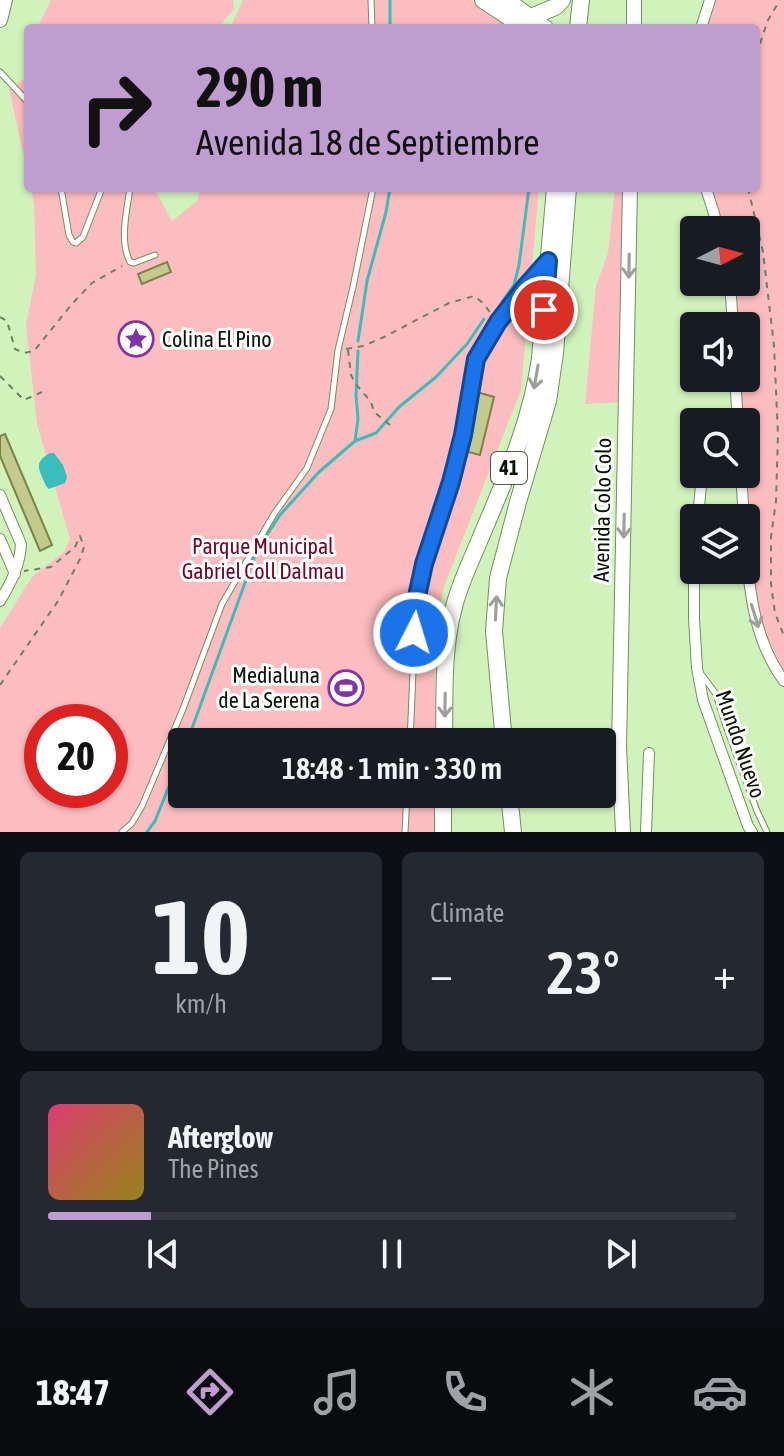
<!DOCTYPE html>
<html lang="en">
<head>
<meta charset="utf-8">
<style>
	:root { --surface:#171b24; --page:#242831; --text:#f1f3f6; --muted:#9ea1a6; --line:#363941; --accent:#c09dd1 }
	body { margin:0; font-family:"Asap Condensed",sans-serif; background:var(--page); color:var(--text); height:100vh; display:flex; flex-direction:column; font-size:30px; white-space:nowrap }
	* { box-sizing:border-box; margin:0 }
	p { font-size:26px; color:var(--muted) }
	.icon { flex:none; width:44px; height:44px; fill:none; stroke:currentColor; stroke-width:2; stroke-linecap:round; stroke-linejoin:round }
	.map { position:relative; height:832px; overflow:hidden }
	.details { display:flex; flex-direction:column; gap:20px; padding:20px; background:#0d0f14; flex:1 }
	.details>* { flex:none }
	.top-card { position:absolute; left:24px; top:24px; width:736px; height:168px; border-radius:8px; box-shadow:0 2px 6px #0004; background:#c09dd1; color:#111; overflow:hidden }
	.needle { width:52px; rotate:84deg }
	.buttons { position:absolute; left:680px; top:216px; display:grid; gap:16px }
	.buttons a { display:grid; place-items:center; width:80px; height:80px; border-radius:8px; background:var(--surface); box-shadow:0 2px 6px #0004; font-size:40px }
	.speed { position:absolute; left:24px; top:704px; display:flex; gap:16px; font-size:40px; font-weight:700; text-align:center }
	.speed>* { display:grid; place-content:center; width:104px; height:104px; border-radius:50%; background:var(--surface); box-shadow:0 2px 6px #0004; line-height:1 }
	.speed .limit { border:12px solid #d22; background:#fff; color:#111 }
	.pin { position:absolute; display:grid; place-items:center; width:68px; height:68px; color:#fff; margin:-34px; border:4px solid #fff; border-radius:50%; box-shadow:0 2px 8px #0007 }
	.me { position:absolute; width:88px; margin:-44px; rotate:5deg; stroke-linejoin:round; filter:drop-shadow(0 0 6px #0008) }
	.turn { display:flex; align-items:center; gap:28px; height:168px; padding:0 40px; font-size:36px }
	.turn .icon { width:104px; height:104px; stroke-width:2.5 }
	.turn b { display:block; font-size:56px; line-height:68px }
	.big { font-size:60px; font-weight:600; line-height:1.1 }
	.details .tile { flex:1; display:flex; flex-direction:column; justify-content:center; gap:12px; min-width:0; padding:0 28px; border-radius:12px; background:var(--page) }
	.details .dial { align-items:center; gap:0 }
	.dial b { font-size:104px; line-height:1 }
	.song { display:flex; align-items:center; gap:24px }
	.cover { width:96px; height:96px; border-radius:12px; background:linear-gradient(135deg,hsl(340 70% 55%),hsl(50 70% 35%)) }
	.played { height:8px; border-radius:4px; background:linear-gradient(90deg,var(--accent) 15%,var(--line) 15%) }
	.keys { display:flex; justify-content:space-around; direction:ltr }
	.heat { display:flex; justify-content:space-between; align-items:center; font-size:44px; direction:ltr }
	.details .tiles { flex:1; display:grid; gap:20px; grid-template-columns:1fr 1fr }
	.tile:last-child { grid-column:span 2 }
	.trip { position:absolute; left:168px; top:728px; width:448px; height:80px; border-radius:8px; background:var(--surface); box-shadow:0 2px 6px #0004; font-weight:600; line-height:80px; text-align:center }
	.tabs { display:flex; height:128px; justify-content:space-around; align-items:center; background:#090b0e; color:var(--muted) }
	.tabs .icon { width:56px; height:56px }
	.tabs .active { color:var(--accent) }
	.tabs b { font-size:36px; color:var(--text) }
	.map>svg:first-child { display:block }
	.green { fill:#fcbdc0; fill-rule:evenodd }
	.water { fill:#3abdbd }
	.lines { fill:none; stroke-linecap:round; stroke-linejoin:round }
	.stream { stroke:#3abdbd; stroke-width:3 }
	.building { fill:#c2cb8d; stroke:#7b8247; stroke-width:2 }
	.lane-casing { stroke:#70905e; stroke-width:7 }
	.street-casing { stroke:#70905e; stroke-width:12 }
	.secondary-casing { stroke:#70905e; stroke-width:16 }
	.primary-casing { stroke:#70905e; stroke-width:18 }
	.path { stroke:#6b825e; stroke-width:2; stroke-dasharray:6 6; stroke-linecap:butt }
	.lane { stroke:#fff; stroke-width:5 }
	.street { stroke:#fff; stroke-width:10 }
	.secondary { stroke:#fff; stroke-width:14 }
	.primary { stroke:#fff; stroke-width:16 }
	.oneway { stroke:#9da19a }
	.route-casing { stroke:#114b97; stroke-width:20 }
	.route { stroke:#1a73e8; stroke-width:14 }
	.labels { text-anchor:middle; stroke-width:6; stroke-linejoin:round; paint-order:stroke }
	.shield { fill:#fff; stroke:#535b4f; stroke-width:2 }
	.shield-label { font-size:20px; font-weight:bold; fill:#091503 }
	.poi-label { font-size:22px; fill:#091503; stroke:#fff; text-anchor:start }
	.street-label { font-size:22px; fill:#091503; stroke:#fff }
	.park-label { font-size:22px; fill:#750525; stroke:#fff }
</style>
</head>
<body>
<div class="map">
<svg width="784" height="832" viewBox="0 0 784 832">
	<rect width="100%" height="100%" fill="#d0f3bc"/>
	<path class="green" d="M51,0h182l1,9 -16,19h-181z
		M243,0h228l42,28h-283z
		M716,0h68v672l-17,-36 -10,-30 -11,-143v-41h-3l-3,-44h6v-52h-8l-3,-44h11v-52h-22l-13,-42h45v-160h-49z
		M28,76v98l-19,-85z
		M31,188h123l18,33 25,-20 4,-13h338l-18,202 -78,199 -6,37 -2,29v87h-253v52h253l-1,38h-434v-204l32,-51 32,-25 6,-13 -33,-115 -11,-99 10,-50 -2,-70zM42,722h68v68h-68z
		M615,188h9l-3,214 -36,2 11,-118 12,-33z"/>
	<path class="water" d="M50,453h4l9,12 4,12 -2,6 -16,6 -3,-3c-6,-16 -14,-23 4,-33z"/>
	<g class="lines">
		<path class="stream" d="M390,0v28
			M502,302l12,-17 5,-20 10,-77
			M358,341l9,-60 19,-69 4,-24
			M355,441l3,-22 -2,-24 2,-44
			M187,742l70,-192 23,-35 39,-43 36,-31 21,-8 23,-26 37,-30 31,-33 17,-25
			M147,832l8,-11 27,-67"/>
	</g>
	<path class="building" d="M167,262l4,10 -29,12 -4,-10z
		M477,392l17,5 -14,58 -15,-4z
		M5,434l47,111 -12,6 -40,-95v-20z"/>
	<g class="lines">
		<defs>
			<path id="lane" d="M371,0l1,28
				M0,72l28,30
				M61,188l8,47 4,7 3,1 7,-6 19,-49
				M130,188c-3,22 -11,53 0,74l4,1 21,-8
				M702,675l14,19 10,32 31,85 10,21
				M410,742l6,-141 8,-37 27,-82 12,-47 13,-76 22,-37 28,-36 18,-20
				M122,832l10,-9 10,-17 41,-97 39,-105 52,-90 33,-46 24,-59 7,-59 15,-63 20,-99
				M405,832l2,-38"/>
			<path id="street" d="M701,28l9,-28
				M706,188l13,42
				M730,282l3,44
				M735,378l3,44
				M726,474l7,6 9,2
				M741,474l3,44
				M0,495l21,49c-1,21 -10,39 -21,57
				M698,518l4,-44
				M0,539l15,35
				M746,545c3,47 9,97 38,136
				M694,551v68l3,49 6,32 45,126 4,6
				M646,832l3,-79"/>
			<path id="secondary" d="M0,20l5,-20
				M634,28v-28
				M623,832l-4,-85 11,-559"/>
			<path id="primary" d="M483,0l42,28
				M506,0l39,28
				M531,17l24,-10 7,-7
				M578,28l3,-28
				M444,742c1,-44 -2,-91 10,-135 5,-21 15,-42 24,-63 25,-60 53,-120 62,-186l15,-170
				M504,742l-10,-111 4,-53 20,-76 30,-101 7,-48 13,-165
				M509,794l4,38
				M443,832v-38"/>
		</defs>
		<use href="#lane" class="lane-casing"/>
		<use href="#street" class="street-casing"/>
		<use href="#secondary" class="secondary-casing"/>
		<use href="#primary" class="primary-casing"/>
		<path class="path" d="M756,55l12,-35 12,-20
			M748,188l15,64 11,94 4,89 -2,66 -5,36v47l4,29 9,23
			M0,317l7,4 8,28 9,4 10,-2 38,-47 20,-21 30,-17
			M346,349l17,-3 21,-9 65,-34 25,-7 9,7 9,12
			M348,350l3,25 4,8 16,19 3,10 16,13
			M0,376l24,24 18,-8
			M0,685l58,-84 22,-42 4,-12 -4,-11 -5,11 -24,20 -27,4"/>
		<use href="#lane" class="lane"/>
		<use href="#street" class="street"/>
		<use href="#secondary" class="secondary"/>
		<use href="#primary" class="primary"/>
	</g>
	<defs><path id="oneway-shaft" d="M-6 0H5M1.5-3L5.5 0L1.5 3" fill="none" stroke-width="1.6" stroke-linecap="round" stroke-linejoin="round" transform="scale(2)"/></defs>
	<g class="oneway">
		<use href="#oneway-shaft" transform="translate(629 266) rotate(91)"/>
		<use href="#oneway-shaft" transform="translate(536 377) rotate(100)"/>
		<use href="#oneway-shaft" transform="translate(624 526) rotate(91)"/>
		<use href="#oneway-shaft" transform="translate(496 608) rotate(-87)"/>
		<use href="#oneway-shaft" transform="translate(755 616) rotate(73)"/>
		<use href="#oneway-shaft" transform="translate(445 705) rotate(91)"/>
	</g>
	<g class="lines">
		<defs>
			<path id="route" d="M414,633l2,-32 8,-37 27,-82 12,-47 13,-76 22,-37 28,-36 22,-25 -4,49"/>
		</defs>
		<use href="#route" class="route-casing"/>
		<use href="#route" class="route"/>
	</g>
	<defs>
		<symbol id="sight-ring" viewBox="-11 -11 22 22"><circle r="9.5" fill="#fff" stroke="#8333a3" stroke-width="1.5"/><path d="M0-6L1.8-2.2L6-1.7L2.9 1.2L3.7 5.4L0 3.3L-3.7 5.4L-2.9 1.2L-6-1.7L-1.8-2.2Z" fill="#8333a3"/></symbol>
		<symbol id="stadium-ring" viewBox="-11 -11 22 22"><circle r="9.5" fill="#fff" stroke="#8333a3" stroke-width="1.5"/><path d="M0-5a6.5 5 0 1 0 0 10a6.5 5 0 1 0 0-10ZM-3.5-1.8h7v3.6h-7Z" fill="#8333a3"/></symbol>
	</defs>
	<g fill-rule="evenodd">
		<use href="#sight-ring" x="116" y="319" width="40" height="40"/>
		<use href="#stadium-ring" x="326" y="668" width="40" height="40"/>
	</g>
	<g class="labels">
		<rect class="shield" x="491" y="452" width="36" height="32" rx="6"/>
		<g class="shield-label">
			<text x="509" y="475">41</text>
		</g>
		<g class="poi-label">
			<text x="162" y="347">Colina El Pino</text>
			<text x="320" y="683" text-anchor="end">Medialuna<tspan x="320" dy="25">de La Serena</tspan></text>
		</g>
		<g class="street-label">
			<text transform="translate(602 510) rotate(-89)" y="8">Avenida Colo Colo</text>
			<text transform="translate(741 744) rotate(71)" y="8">Mundo Nuevo</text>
		</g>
		<g class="park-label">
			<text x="263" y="554">Parque Municipal<tspan x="263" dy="25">Gabriel Coll Dalmau</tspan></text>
		</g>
	</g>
</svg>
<div class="buttons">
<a><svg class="needle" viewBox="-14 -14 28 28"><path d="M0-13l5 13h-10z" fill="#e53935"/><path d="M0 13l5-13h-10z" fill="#9ea1a6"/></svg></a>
<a><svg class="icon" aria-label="sound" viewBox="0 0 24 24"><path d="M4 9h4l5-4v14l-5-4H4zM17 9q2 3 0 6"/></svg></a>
<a><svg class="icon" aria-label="search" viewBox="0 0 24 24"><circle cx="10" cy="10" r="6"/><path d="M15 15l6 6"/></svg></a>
<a><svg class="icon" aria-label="layers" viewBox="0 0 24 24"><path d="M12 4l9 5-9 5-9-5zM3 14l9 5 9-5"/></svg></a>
</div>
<div class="speed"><div class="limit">20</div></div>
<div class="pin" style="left:544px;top:310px;background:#d93025"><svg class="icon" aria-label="arrive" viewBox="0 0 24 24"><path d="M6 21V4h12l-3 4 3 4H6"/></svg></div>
<svg class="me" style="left:414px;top:633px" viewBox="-20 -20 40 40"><circle r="17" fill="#1a73e8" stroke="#fff" stroke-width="3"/><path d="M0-11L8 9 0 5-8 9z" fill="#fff"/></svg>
<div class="trip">18:48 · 1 min · 330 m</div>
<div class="top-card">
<div class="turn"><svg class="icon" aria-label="right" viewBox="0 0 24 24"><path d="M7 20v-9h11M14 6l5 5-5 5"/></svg><div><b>290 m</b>Avenida 18 de Septiembre</div></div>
</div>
</div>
<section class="details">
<div class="tiles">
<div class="tile dial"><b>10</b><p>km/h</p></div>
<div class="tile"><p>Climate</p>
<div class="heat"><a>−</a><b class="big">23°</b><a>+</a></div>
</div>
<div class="tile">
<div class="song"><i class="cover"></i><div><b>Afterglow</b><p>The Pines</p></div></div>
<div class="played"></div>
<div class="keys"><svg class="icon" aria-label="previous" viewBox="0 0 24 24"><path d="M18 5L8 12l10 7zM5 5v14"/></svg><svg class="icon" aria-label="pause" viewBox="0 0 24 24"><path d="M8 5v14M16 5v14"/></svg><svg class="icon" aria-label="next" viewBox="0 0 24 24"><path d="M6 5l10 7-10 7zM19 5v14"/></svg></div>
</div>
</div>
</section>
<nav class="tabs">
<b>18:47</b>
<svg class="icon active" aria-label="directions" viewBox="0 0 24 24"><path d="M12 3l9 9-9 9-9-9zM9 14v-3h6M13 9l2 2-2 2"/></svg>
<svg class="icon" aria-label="music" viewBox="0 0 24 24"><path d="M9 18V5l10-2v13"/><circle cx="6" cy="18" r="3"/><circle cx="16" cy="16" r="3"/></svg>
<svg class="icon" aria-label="phone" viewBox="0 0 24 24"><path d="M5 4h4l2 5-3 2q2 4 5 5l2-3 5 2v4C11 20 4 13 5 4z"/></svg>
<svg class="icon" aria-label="climate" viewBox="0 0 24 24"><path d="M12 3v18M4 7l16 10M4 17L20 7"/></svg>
<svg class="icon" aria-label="car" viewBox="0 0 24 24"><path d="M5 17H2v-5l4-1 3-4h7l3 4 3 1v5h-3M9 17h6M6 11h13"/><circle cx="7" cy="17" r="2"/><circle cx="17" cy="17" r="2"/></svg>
</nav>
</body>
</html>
